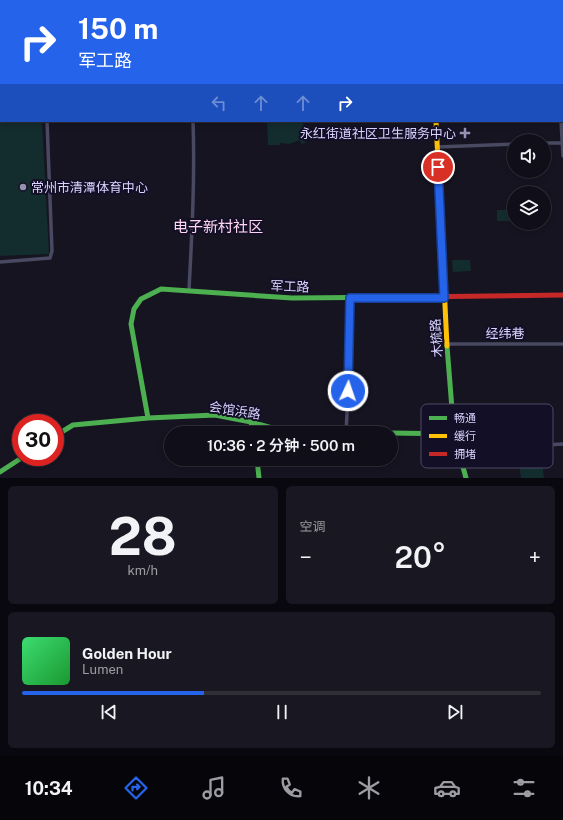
<!DOCTYPE html>
<html lang="zh">
<head>
<meta charset="utf-8">
<style>
	:root { --surface:#100f19; --page:#191822; --text:#f1f3f6; --muted:#9c9ca2; --line:#302f38; --accent:#2563eb }
	body { margin:0; font-family:"Public Sans","Noto Sans SC",sans-serif; background:var(--page); color:var(--text); height:100vh; display:flex; flex-direction:column; font-size:15px; white-space:nowrap }
	* { box-sizing:border-box; margin:0 }
	p { font-size:13px; color:var(--muted) }
	.icon { flex:none; width:22px; height:22px; fill:none; stroke:currentColor; stroke-width:2; stroke-linecap:round; stroke-linejoin:round }
	.map { position:relative; height:478px; overflow:hidden }
	.side { display:flex; flex-direction:column; gap:8px; padding:8px; background:#09080e; flex:1 }
	.side>* { flex:none }
	.guide { position:absolute; left:0px; top:0px; width:563px; height:122px; box-shadow:0 2px 6px #0003,0 0 0 1px var(--line); background:#2563eb; color:#fff; overflow:hidden }
	.fabs { position:absolute; left:507px; top:134px; display:grid; gap:8px }
	.fabs a { display:grid; place-items:center; width:44px; height:44px; border-radius:50%; background:var(--surface); box-shadow:0 2px 6px #0003,0 0 0 1px var(--line); font-size:20px }
	.speed { position:absolute; left:12px; top:414px; display:flex; gap:8px; font-size:20px; font-weight:700; text-align:center }
	.speed>* { display:grid; place-content:center; width:52px; height:52px; border-radius:50%; background:var(--surface); box-shadow:0 2px 6px #0003,0 0 0 1px var(--line); line-height:1 }
	.speed .limit { border:6px solid #d22; background:#fff; color:#111 }
	.pin { position:absolute; display:grid; place-items:center; width:34px; height:34px; color:#fff; margin:-17px; border:2px solid #fff; border-radius:50%; box-shadow:0 1px 4px #0007 }
	.me { position:absolute; width:44px; margin:-22px; rotate:3deg; stroke-linejoin:round; filter:drop-shadow(0 0 3px #0008) }
	.turn { display:flex; align-items:center; gap:14px; height:84px; padding:0 12px; font-size:18px }
	.turn .icon { width:52px; height:52px; stroke-width:2.5 }
	.turn b { display:block; font-size:28px; line-height:34px }
	.lanes { display:flex; align-items:center; height:38px; padding:0 12px; background:#0003; justify-content:center; gap:20px; direction:ltr }
	.lanes .off { opacity:.35 }
	.big { font-size:30px; font-weight:600; line-height:1.1 }
	.side .tile { flex:1; display:flex; flex-direction:column; justify-content:center; gap:6px; min-width:0; padding:0 14px; border-radius:6px; background:var(--page) }
	.side .dial { align-items:center; gap:0 }
	.dial b { font-size:52px; line-height:1 }
	.song { display:flex; align-items:center; gap:12px }
	.cover { width:48px; height:48px; border-radius:6px; background:linear-gradient(135deg,hsl(140 70% 55%),hsl(130 70% 35%)) }
	.played { height:4px; border-radius:2px; background:linear-gradient(90deg,var(--accent) 35%,var(--line) 35%) }
	.keys { display:flex; justify-content:space-around; direction:ltr }
	.heat { display:flex; justify-content:space-between; align-items:center; font-size:22px; direction:ltr }
	.side .tiles { flex:1; display:grid; gap:8px; grid-template-columns:1fr 1fr }
	.tile:last-child { grid-column:span 2 }
	.trip { position:absolute; left:164px; top:426px; width:234px; height:40px; border-radius:20px; background:var(--surface); box-shadow:0 2px 6px #0003,0 0 0 1px var(--line); font-weight:600; line-height:40px; text-align:center }
	.dock { display:flex; height:64px; justify-content:space-around; align-items:center; background:#06060a; color:var(--muted) }
	.dock .icon { width:28px; height:28px }
	.dock .current { color:var(--accent) }
	.dock b { font-size:18px; color:var(--text) }
	.map>svg:first-child { display:block }
	.green { fill:#132c2d }
	.lines { fill:none; stroke-linecap:round; stroke-linejoin:round }
	.street { stroke:#4a4962; stroke-width:3.5 }
	.fast { stroke:#4caf50; stroke-width:5 }
	.slow { stroke:#ffc107; stroke-width:5 }
	.jam { stroke:#c62828; stroke-width:5 }
	.route-casing { stroke:#184099; stroke-width:10 }
	.route { stroke:#2563eb; stroke-width:7 }
	.poi-dot { fill:#9591b1; stroke:#130f26; stroke-width:1.5 }
	.labels { text-anchor:middle; stroke-width:4; stroke-linejoin:round; paint-order:stroke }
	.poi-label { font-size:13px; fill:#d9d4ff; stroke:#130f26; text-anchor:end }
	.street-label { font-size:13px; fill:#d9d4ff; stroke:#130f26 }
	.quarter-label { font-size:15px; fill:#ffd6f0; stroke:#130f26 }
	.key { fill:#130f26; stroke:#4e4a67; stroke-width:1 }
	.key-label { font-size:11px; fill:#d9d4ff }
</style>
</head>
<body>
<div class="map">
<svg width="563" height="478" viewBox="0 0 563 478">
	<rect width="100%" height="100%" fill="#161421"/>
	<path class="green" d="M0,99l1,22h41l7,133 -49,2z
		M267,121h36l2,22 -4,1 -1,-4 -11,4 -9,-1v2h-12z
		M497,210h17v11h-17z
		M452,260h18l1,11 -18,1z
		M526,453l13,2 3,5 2,18h-23c-1,-10 -5,-19 5,-25z"/>
	<g class="lines">
		<path class="street" d="M170,1v-1
			M561,121l2,35
			M544,143h18
			M437,147l77,-3
			M0,262l50,-4 2,-7 -5,-130
			M189,290c3,-57 6,-113 4,-169
			M447,344h116
			M346,432l3,-54 1,-80
			M454,434l89,11 20,-1"/>
		<path class="fast" d="M436,0v1
			M562,28h1
			M0,67l1,-1
			M447,346l7,88 12,44
			M148,418l-17,-94 3,-15 7,-10 20,-10 131,9 118,-1
			M251,422l2,11
			M391,433l63,1
			M55,436l18,-11 75,-7 67,-3 36,7 32,9 107,2
			M257,459l2,19
			M0,472l23,-15"/>
		<path class="slow" d="M562,33h1
			M0,61h1
			M436,121l11,225"/>
		<path class="jam" d="M410,297l153,-2"/>
	</g>
	<g class="lines">
		<defs>
			<path id="route" d="M348,391l2,-93h94l-6,-131"/>
		</defs>
		<use href="#route" class="route-casing"/>
		<use href="#route" class="route"/>
	</g>
	<g class="poi-dot">
		<path d="M463 127h4v4h4v4h-4v4h-4v-4h-4v-4h4z"/>
		<circle cx="23" cy="187" r="4"/>
	</g>
	<g class="labels">
		<g class="poi-label">
			<text x="456" y="138">永红街道社区卫生服务中心</text>
			<text x="31" y="192" text-anchor="start">常州市清潭体育中心</text>
		</g>
		<g class="street-label">
			<text transform="translate(290 286) rotate(2)" y="5">军工路</text>
			<text x="505" y="338">经纬巷</text>
			<text transform="translate(436 338) rotate(-94)" y="5">木梳路</text>
			<text transform="translate(235 410) rotate(9)" y="5">会馆浜路</text>
		</g>
		<g class="quarter-label">
			<text x="218" y="232">电子新村社区</text>
		</g>
	</g>
	<rect x="421" y="404" width="132" height="64" rx="6" class="key"/>
	<rect x="429" y="416" width="18" height="4" fill="#4caf50"/>
	<rect x="429" y="434" width="18" height="4" fill="#ffc107"/>
	<rect x="429" y="452" width="18" height="4" fill="#c62828"/>
	<g class="key-label">
		<text x="454" y="422">畅通</text>
		<text x="454" y="440">缓行</text>
		<text x="454" y="458">拥堵</text>
	</g>
</svg>
<div class="fabs">
<a><svg class="icon" aria-label="sound" viewBox="0 0 24 24"><path d="M4 9h4l5-4v14l-5-4H4zM17 9q2 3 0 6"/></svg></a>
<a><svg class="icon" aria-label="layers" viewBox="0 0 24 24"><path d="M12 4l9 5-9 5-9-5zM3 14l9 5 9-5"/></svg></a>
</div>
<div class="speed"><div class="limit">30</div></div>
<div class="pin" style="left:438px;top:167px;background:#d93025"><svg class="icon" aria-label="arrive" viewBox="0 0 24 24"><path d="M6 21V4h12l-3 4 3 4H6"/></svg></div>
<svg class="me" style="left:348px;top:391px" viewBox="-20 -20 40 40"><circle r="17" fill="#2563eb" stroke="#fff" stroke-width="3"/><path d="M0-11L8 9 0 5-8 9z" fill="#fff"/></svg>
<div class="trip">10:36 · 2 分钟 · 500 m</div>
<div class="guide">
<div class="turn"><svg class="icon" aria-label="right" viewBox="0 0 24 24"><path d="M7 20v-9h11M14 6l5 5-5 5"/></svg><div><b>150 m</b>军工路</div></div>
<div class="lanes"><svg class="icon off" aria-label="left" viewBox="0 0 24 24"><path d="M17 20v-9H6M10 6l-5 5 5 5"/></svg><svg class="icon off" aria-label="ahead" viewBox="0 0 24 24"><path d="M12 20V5M6 11l6-6 6 6"/></svg><svg class="icon off" aria-label="ahead" viewBox="0 0 24 24"><path d="M12 20V5M6 11l6-6 6 6"/></svg><svg class="icon" aria-label="right" viewBox="0 0 24 24"><path d="M7 20v-9h11M14 6l5 5-5 5"/></svg></div>
</div>
</div>
<section class="side">
<div class="tiles">
<div class="tile dial"><b>28</b><p>km/h</p></div>
<div class="tile"><p>空调</p>
<div class="heat"><a>−</a><b class="big">20°</b><a>+</a></div>
</div>
<div class="tile">
<div class="song"><i class="cover"></i><div><b>Golden Hour</b><p>Lumen</p></div></div>
<div class="played"></div>
<div class="keys"><svg class="icon" aria-label="previous" viewBox="0 0 24 24"><path d="M18 5L8 12l10 7zM5 5v14"/></svg><svg class="icon" aria-label="pause" viewBox="0 0 24 24"><path d="M8 5v14M16 5v14"/></svg><svg class="icon" aria-label="next" viewBox="0 0 24 24"><path d="M6 5l10 7-10 7zM19 5v14"/></svg></div>
</div>
</div>
</section>
<nav class="dock">
<b>10:34</b>
<svg class="icon current" aria-label="directions" viewBox="0 0 24 24"><path d="M12 3l9 9-9 9-9-9zM9 14v-3h6M13 9l2 2-2 2"/></svg>
<svg class="icon" aria-label="music" viewBox="0 0 24 24"><path d="M9 18V5l10-2v13"/><circle cx="6" cy="18" r="3"/><circle cx="16" cy="16" r="3"/></svg>
<svg class="icon" aria-label="phone" viewBox="0 0 24 24"><path d="M5 4h4l2 5-3 2q2 4 5 5l2-3 5 2v4C11 20 4 13 5 4z"/></svg>
<svg class="icon" aria-label="climate" viewBox="0 0 24 24"><path d="M12 3v18M4 7l16 10M4 17L20 7"/></svg>
<svg class="icon" aria-label="car" viewBox="0 0 24 24"><path d="M5 17H2v-5l4-1 3-4h7l3 4 3 1v5h-3M9 17h6M6 11h13"/><circle cx="7" cy="17" r="2"/><circle cx="17" cy="17" r="2"/></svg>
<svg class="icon" aria-label="filters" viewBox="0 0 24 24"><path d="M4 7h16M4 17h16"/><circle cx="9" cy="7" r="2"/><circle cx="15" cy="17" r="2"/></svg>
</nav>
</body>
</html>
